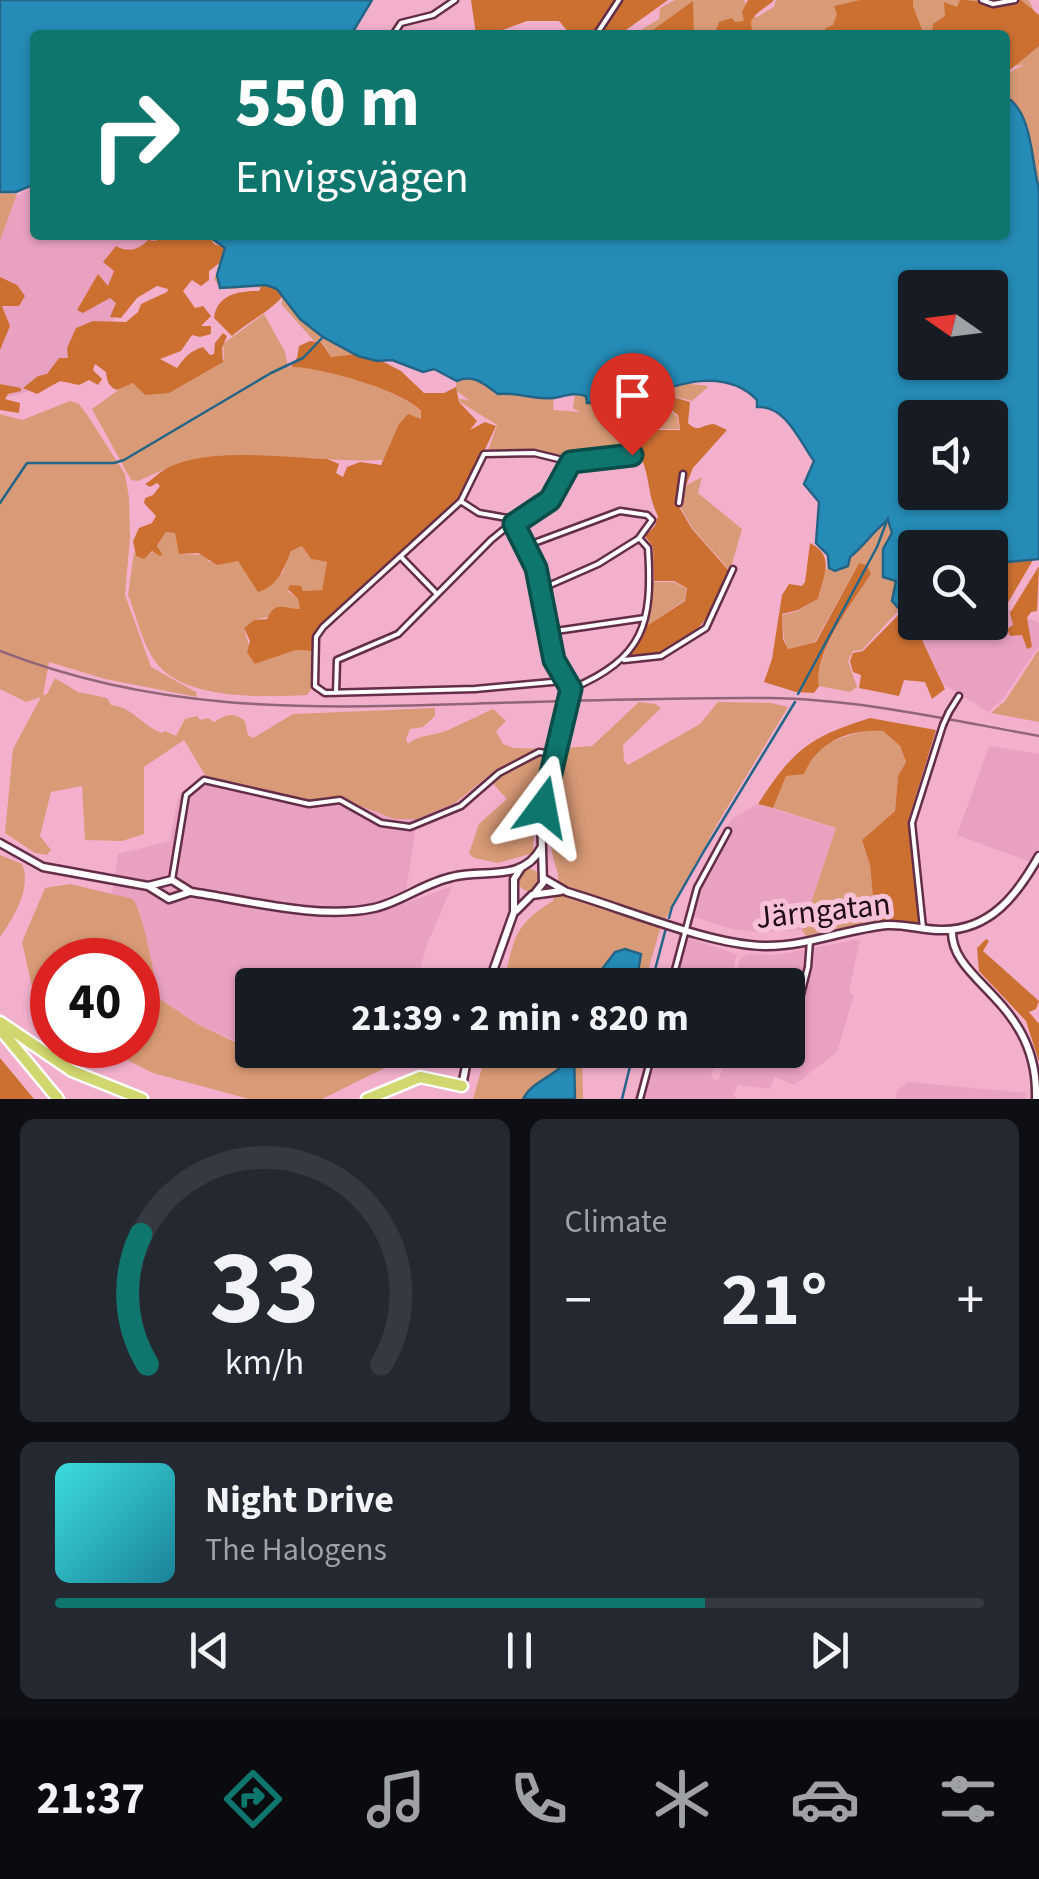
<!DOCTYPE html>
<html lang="en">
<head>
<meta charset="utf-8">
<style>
	:root { --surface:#171b24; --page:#242831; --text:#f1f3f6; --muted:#9ea1a6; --line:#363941; --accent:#0f766e }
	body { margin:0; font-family:"Source Sans 3",sans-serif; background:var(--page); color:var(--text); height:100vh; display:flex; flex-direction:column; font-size:38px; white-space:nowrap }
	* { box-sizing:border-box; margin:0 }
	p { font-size:32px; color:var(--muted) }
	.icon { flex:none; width:55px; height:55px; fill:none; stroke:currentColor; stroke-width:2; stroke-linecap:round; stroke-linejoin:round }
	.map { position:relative; height:1099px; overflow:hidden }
	.drawer { display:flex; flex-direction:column; gap:20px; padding:20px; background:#0d0f14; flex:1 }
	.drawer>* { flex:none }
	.banner { position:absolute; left:30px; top:30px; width:980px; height:210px; border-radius:10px; box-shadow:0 2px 8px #0004; background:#0f766e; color:#fff; overflow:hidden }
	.needle { width:65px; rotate:284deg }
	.controls { position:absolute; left:898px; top:270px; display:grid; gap:20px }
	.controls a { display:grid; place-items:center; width:110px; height:110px; border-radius:10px; background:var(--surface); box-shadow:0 2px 8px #0004; font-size:50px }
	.speed { position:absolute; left:30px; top:938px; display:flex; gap:20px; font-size:50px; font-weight:700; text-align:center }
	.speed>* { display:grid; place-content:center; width:130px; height:130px; border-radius:50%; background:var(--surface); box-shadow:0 2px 8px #0004; line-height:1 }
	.speed .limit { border:15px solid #d22; background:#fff; color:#111 }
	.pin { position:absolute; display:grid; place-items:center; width:85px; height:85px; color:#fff; margin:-102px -42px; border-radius:50% 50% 50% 0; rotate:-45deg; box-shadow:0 0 10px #0007 }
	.pin .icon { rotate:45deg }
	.me { position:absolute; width:110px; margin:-55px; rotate:13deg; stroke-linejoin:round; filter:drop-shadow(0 0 8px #0008) }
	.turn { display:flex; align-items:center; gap:35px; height:210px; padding:0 40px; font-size:45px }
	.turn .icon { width:130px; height:130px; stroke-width:2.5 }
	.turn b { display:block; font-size:70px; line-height:85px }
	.big { font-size:75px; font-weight:700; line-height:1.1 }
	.drawer .card { flex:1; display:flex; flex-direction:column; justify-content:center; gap:15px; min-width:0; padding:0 35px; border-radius:15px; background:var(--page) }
	.drawer .dial { align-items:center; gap:0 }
	.dial svg { height:260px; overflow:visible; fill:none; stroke:var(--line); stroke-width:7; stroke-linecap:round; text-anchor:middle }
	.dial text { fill:var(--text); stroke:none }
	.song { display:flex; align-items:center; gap:30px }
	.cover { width:120px; height:120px; border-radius:15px; background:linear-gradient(135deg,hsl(180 70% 55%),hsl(190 70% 35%)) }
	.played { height:10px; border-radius:5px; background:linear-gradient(90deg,var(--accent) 70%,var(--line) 70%) }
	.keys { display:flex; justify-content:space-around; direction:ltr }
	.heat { display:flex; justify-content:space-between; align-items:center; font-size:55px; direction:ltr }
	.drawer .tiles { flex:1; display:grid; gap:20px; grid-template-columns:1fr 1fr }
	.card:last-child { grid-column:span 2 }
	.trip { position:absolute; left:235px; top:968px; width:570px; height:100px; border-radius:10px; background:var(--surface); box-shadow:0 2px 8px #0004; font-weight:700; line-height:100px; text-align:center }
	.tab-bar { display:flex; height:160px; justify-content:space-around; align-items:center; background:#090b0e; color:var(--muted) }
	.tab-bar .icon { width:70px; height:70px }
	.tab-bar .on { color:var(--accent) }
	.tab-bar b { font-size:45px; color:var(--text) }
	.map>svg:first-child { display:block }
	.built { fill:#e9a1c1 }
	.green { fill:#d99b77 }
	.forest { fill:#cc7032 }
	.water { fill:#258cb7; stroke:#246587; stroke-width:2.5; fill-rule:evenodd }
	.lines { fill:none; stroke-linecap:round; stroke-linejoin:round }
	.stream { stroke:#246587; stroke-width:2.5 }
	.minor-casing { stroke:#642e48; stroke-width:9 }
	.tertiary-casing { stroke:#642e48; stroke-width:11 }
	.motorway-casing { stroke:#fff; stroke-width:15 }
	.minor { stroke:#fff; stroke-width:4 }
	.tertiary { stroke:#fff; stroke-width:6 }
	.motorway { stroke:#d1d66e; stroke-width:10 }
	.rail { stroke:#916478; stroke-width:2.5 }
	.minor-bridge-casing { stroke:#642e48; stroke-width:9; stroke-linecap:butt }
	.tertiary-bridge-casing { stroke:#642e48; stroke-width:11; stroke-linecap:butt }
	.minor-bridge { stroke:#fff; stroke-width:4 }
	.tertiary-bridge { stroke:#fff; stroke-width:6 }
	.route-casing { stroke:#0a4d48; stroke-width:25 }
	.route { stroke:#0f766e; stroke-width:18 }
	.labels { text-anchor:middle; stroke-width:10; stroke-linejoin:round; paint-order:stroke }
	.street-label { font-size:32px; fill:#210b16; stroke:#f7c1d8 }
</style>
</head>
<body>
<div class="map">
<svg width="1039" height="1099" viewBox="0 0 1039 1099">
	<rect width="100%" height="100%" fill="#f2b0cc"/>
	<path class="built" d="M35,185v50h128l-82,141 -72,21 -9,-6v-149l16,-45z
		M990,601l49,22v23l-37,54 -14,12 -45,-28 -28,-60 75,-2z
		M989,746l50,8v93l-8,15 -74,-27z
		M205,775l30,10 72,16 32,-3 56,21h22l-13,85 48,-18 -24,56 -13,43h-163v63l-55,-24 -37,-25 -16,-62 -4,-27 -28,-16 6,-40 52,-13 8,-43z
		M757,804l79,25 -34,101 -43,2 -27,-3 -41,-13 19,-54 21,-42z
		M679,935l58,19 -7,31h-64z
		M860,939l-11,53 5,3 -17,57 -43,33 -19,-8 -6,12 -31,-4 -5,11 5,3h-104l15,-49h69l-7,28 7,2 11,-30h59v-65h-55l7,-26 7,-5 28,1z
		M908,1082l118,11 -1,6h-130l2,-8z"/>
	<path class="green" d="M675,0h69l8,16 5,1 17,-10 2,-7h253l10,21v168l-8,-36 -20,-55 -6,-2c0,-22 -1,-22 19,-31l-19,2v-32h-373l27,-16 1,-11z
		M0,193l17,1 -17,47z
		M245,235l125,113 -19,9h-20l-8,-14 -8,-1 -33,-37v-8l-20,-12 -1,3c-18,-5 -36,10 -47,-9l8,-17 -1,-15 -13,-9z
		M264,314l21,38 3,15c29,-3 115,24 133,45v7l-11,-3 -27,44c-65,3 -131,-11 -194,2 -18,3 -35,12 -51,19l-7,-1 -39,-71 36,-26 8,1 9,11 48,-17 31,-19 -1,-15z
		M671,369l41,11 -32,3 29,3 -17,15 -20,-5 -9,9 14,11 2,13h-27l-19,7 2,14c-48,14 -98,1 -147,1l9,-26 -37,-23 -1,-3 10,1 -14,-10 2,-9c16,-7 28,3 41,13 20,-2 37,5 56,3l-1,13 27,2 -7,-4 2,-14c18,1 33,6 52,10l-9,12 31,-20 -13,5z
		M70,401l9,3 9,12 37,58 4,24 1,40 -5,57 26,72 45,25 1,5 -92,-18 -56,-17 -6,33 4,-1 8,-16 23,14 29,6 4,7c22,2 31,21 51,28l3,-2 11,5 9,-17 12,-3 3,4 8,-2 6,4c11,-7 19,-11 31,-1l3,14 5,3 40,-24 142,-6v8l-12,11 -13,2 -4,10 2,5c12,-10 25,-8 38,-13 16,-7 31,-15 47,-22l13,12 -10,10 7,13 11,4 38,1 -18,67 -1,37 -35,10 -24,-5 -5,-5 10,-29 28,-25 -20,-22 -32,26 -38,16h-22l-56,-21 -32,3 -92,-22 -10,-4 -21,-35 -40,27v67l-22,7 -37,-1 -3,-54 -31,6 -11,44 11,14 -4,5 -12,-2 -30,-20 8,-84 28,-52 -15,5 -26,-13v-275l22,6z
		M812,464l221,95 -24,3 -19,-6v-8h-75v48l-13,16 -6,-4 2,3 -36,39 -9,1 -5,10 9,26 -7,5 -31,-6c-5,-34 34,-83 52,-112l-4,-9 -8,-2 -44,79 -27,7 -4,-10 -2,-24 16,-4 20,-12 7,-30h5l-2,-14 -12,-12 3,-41 -15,-18z
		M702,477l-4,16 44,36 -12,42 -37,-42 -14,-24 6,-19z
		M166,532l10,1 4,21 25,1 4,7 29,-1 17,22 12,5 16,-16 8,-21 11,-5 9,13 16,3 -5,29h-20l-2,-5 -12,5 10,8 3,10 -47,11 -10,9 11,35 41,-14 15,1 2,36 -6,8c-41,2 -119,5 -148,-29 -16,-18 -22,-49 -31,-71l6,-43 2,4 18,-4z
		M653,582h20l13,6 -1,12 -40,27z
		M1039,649v73l-48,-9 14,-12z
		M639,702l16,2 6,4 -38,37 1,16 4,4 72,-41 18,-22 53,1 17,4 -69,114 -59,108 -16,56h-141c11,-43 9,-60 50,-84 11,-34 2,-25 -2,-55 -4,-32 4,-68 15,-98l26,-2z
		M872,730l11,1 17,15 6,16 -8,14 -3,35 -33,29 8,25 5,56 -69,15 -4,-6 34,-102 -63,-20c4,-9 7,-22 12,-31 18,-25 58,-43 87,-47z
		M0,855l22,9c10,23 -8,54 -22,73z
		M518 880a11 11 0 1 1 22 0a11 11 0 1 1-22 0Z
		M70,884l63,15c12,18 20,75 27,100l37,25 55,26h199l-3,10 -43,-2 -83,41h-73l-96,-26 -56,-28h41v-85h-86v62l-15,-13 -15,-67 23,-54z
		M487,1050h95l1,49h-110z"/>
	<path class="forest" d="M471,0h197l-49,35h-48l-12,-14h-32l-38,14h-13z
		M748,0h26c-5,6 -22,14 -23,23 0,4 2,8 1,12h-38l5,-13 13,-4 3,4 9,-1 -2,-9z
		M860,0h53v6l11,29h-103l5,-7 7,-3 4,-11 -3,-8z
		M960,0c29,0 30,11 61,0l18,15v31l-34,28v-39h-21l-11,-5 -12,5h-29l1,-11 12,-8 -1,-14 13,5z
		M693,1l1,34h-48z
		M171,235h37l6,9 11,4 -3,13 -13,10v9l-8,6 -9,-6 -9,11 12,17 8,-2 8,10 -10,10h10v8l-11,3 -8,-2 -11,16 -21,8 17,9c8,-11 13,-17 26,-21l7,8 4,-1 1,-11 8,-10 4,3 -5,12 1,14 -54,31 -24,2 -12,-12 -16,7c-8,-3 -10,-8 -11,-18l-11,-8 -2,6 9,9 -4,6 -9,-5 -10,5 -19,-4 -23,13 -14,-6 15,-12 9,-2 12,-16h9l-1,-10 9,-20 17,-7 33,1 12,-10 3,-8 26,-12 1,-3 -11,-3 -20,12 -16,20 -11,-1 6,-14 -6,-5 -27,15 -6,-3 21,-36 10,12 6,-15 -11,-9 13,-16c12,7 23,4 32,-6l8,1 4,-5z
		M0,277l17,8 8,11 -6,10h-17l8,20 -10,24z
		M262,285l15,4 5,8c-13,15 -34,25 -50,39l-18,-18c3,-24 25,-27 45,-27z
		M310,341l12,2 9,14 27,-3 20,5 23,12 23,22h20l12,-6 3,15 18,19 -7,9 15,-8 11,4 -36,76 -62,51 -81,77 -4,21 -17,-1 -41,14 -8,-12 3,-11 -6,-13 10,-8 13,-1c9,-20 18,-9 33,-10l-2,-10 -10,-10 2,-4 11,1 2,5 19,-1 5,-28 -16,-3 -9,-13 -11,5c-7,18 -14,36 -33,41l-20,-31 -21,4 -19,-12 -19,1 -4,-21 -9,-1 -9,14 5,8 -2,2 -8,-5 -8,8 -8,-3 -3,-15 6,-13 13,-5 4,-7 -12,-13 1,-5 8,-3 7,-9 -3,-3 -7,4 -5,-3c7,-4 12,-10 19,-14 38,-23 119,-13 163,-11l12,5 -3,9 7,4 4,-10 13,-5 21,3 18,-41 9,-10 13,5v-8c-20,-21 -100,-44 -130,-44l6,-9 2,-12z
		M0,384l21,4v3l-13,3 -3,5 15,4 -1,10 -19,-3z
		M673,397l17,5 -2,21c10,11 15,1 26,1l13,6 -34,38 -15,37 14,24 37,42c-18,51 -42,84 -100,85l16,-29 40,-26 2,-13 -13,-7h-20l-1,-34 -8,-11 10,-10 3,-10c-10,-18 -8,-38 -16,-56 -4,-9 -7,-13 -8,-23l19,-7h27l-2,-15 -14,-10z
		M810,543c26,13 13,33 8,56l-20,11 -16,4 1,25 5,10 28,-7 43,-79 8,2 4,9c-18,28 -58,79 -52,112l-5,7 -18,-1 -32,-10 8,-23 10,-64 7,-11 13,2 3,-4z
		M990,557l19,6 24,-3 -27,46 -16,-5v-27l10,-1 -3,-8 -7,1z
		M1039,566l-2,45 -6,1 -4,6 5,29 -5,2 -5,-14 -12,1 -3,-7 6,-4 -3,-12z
		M915,598l2,25 -2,2 30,64 -13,10 -7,-17 -21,-2 -5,16 -40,-8 2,-13 -8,-3 -3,-11 3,-8 10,-2z
		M870,718l66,12 -28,91 14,96 -4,5 -43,-1 -5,-56 -8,-25 33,-29 3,-35 8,-14 -6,-16 -17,-15c-34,-2 -66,11 -79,43l-18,2 -13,32 -15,-4c35,-54 51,-67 112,-86z
		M986,939l3,2 -6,10 56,50 -3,8 -7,3 10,12v38l-13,-41 -47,-50 -2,-23z
		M0,1058l34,41h-34z"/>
	<path class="water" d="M0,0h372l-21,35h-316v149l-19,8h-16z
		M1005,96c28,16 26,65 34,93v370l-30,3 -19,-6v-8h-75v48l-13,16 -10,-11 4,-20 -13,-4v-28l9,-16 -4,-13c-15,11 -24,26 -38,37l-2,9 -13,5 -6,-3 -1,-13 -12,-12 3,-41 -15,-18 10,-23c-14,-19 -28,-56 -57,-54v-7c-29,-30 -72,-19 -107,-6 -7,2 -15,10 -22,10 -5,0 -10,-2 -15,-1l-2,-5 -15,-1 -4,6h-5l-1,-7c-11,-4 -21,0 -33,2 -20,2 -34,-6 -55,-4 -13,-9 -25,-21 -41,-13l-23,-12 -11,3 -31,-12 -15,1 -19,-5 -35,-19 -23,-18 -23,-30 -11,-4 -46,3 -3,-13 8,-27 -18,-13h798zM915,288h75v74h-75zM915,418h75v74h-75z
		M625,949l16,5 -3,18 -8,4 -24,-2 -16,11 25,-33z
		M571,1050h3l1,49h-52c11,-22 40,-22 48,-49z"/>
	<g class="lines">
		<path class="stream" d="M0,503l27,-40h87l10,-3 147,-87 32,-15 20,-21
			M798,694l79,-147 11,-29
			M669,918l3,-11 32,-56 91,-149
			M651,985l15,-57
			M622,1099l12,-49"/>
		<defs>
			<path id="minor" d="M982,0l11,4 22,-4
				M393,35l8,-12 32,-8 22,-15
				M596,35l23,-35
				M462,502l17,11 28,5c49,44 23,125 64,171 73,-31 82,-65 77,-141l-9,-10 13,-18 -5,-5 -27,-4 -94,35
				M679,503l4,-29
				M401,557l35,36
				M541,589l57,-25 40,-25
				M549,632l96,-14
				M624,660l37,-4 45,-28 27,-59
				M563,681l-88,8 -150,4 -10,-7 1,-49 7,-10 138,-126 23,-47 50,-1 37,9 61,-7
				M336,693l1,-33 61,-26 93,-94 17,-14 38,-23 24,-39
				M949,712l10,-16
				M172,880l14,-85 18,-15 105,24 31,-4 41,23 29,4 51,-21 38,-33 40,-21 16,2
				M923,928l-11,-105 31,-98
				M671,985l26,-97 31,-57
				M788,1046l20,-79 2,-26
				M783,1063l4,-13
				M640,1099l13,-49"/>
			<path id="tertiary" d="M0,843l43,24 105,19 21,13 21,-7
				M543,878l24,14c56,16 144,54 200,54 41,0 79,-17 120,-21 18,-1 36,5 54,5 49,1 76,-35 98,-74
				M148,886l24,-6 19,12c55,8 128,28 183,16 27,-6 50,-25 78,-31 32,-8 71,5 89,-29
				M535,893l8,-10 -2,-68 26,-108
				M516,911l16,-16 29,-4
				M952,930c-2,53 87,70 84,169
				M488,985l26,-73v-33l7,-11
				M462,1086l7,-36"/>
			<path id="motorway" d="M0,1022l72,49 70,28
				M0,1029l58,70
				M367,1099l53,-22 42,9"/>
		</defs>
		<use href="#minor" class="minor-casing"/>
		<use href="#tertiary" class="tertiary-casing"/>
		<use href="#motorway" class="motorway-casing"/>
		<use href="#minor" class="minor"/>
		<use href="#tertiary" class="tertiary"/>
		<use href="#motorway" class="motorway"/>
		<path class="rail" d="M0,651c156,61 300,58 464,53 101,-3 203,-7 304,-6 91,1 182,22 271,38"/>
		<defs>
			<path id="minor-bridge" d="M943,725l6,-13"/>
			<path id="tertiary-bridge" d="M567,707l4,-18"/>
		</defs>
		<use href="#minor-bridge" class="minor-bridge-casing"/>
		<use href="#tertiary-bridge" class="tertiary-bridge-casing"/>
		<use href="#minor-bridge" class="minor-bridge"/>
		<use href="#tertiary-bridge" class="tertiary-bridge"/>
	</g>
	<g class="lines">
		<defs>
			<path id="route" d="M543,807l28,-118 -17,-29 -18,-92 -22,-44 36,-24 21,-38 61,-7"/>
		</defs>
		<use href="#route" class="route-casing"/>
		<use href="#route" class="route"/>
	</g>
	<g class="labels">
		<g class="street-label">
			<text transform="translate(823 910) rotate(-6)" y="11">Järngatan</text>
		</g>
	</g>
</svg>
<div class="controls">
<a><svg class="needle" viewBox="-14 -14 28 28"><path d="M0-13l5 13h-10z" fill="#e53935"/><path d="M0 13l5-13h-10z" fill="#9ea1a6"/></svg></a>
<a><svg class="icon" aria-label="sound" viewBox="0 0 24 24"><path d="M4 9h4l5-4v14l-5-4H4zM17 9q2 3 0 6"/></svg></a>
<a><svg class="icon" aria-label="search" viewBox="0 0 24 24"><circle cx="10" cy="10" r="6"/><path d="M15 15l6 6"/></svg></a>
</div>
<div class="speed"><div class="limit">40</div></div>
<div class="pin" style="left:632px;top:455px;background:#d93025"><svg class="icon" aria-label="arrive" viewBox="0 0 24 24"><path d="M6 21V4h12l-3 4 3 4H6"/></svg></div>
<svg class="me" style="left:543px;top:807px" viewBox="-20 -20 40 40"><path d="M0-17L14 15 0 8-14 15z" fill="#0f766e" stroke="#fff" stroke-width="4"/></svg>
<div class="trip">21:39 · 2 min · 820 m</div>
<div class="banner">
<div class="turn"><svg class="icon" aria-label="right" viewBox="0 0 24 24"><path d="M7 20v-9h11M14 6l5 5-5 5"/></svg><div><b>550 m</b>Envigsvägen</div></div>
</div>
</div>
<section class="drawer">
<div class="tiles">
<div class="card dial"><svg viewBox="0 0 100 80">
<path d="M14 69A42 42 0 1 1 86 69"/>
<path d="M14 69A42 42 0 0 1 12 29" stroke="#0f766e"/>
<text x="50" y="56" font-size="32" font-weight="700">33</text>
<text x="50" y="72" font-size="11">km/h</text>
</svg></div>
<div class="card"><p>Climate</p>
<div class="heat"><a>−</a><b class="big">21°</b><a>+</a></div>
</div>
<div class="card">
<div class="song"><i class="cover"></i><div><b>Night Drive</b><p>The Halogens</p></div></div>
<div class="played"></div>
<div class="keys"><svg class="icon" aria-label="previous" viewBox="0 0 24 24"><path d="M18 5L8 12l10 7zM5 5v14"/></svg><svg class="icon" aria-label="pause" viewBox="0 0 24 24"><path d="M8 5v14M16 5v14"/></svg><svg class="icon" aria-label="next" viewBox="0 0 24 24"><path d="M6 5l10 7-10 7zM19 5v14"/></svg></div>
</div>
</div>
</section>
<nav class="tab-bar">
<b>21:37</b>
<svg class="icon on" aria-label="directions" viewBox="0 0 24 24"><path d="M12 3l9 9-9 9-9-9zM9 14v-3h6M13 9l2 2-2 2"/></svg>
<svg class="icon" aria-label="music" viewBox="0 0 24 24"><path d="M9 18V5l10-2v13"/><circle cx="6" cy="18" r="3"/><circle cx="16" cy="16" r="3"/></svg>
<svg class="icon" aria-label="phone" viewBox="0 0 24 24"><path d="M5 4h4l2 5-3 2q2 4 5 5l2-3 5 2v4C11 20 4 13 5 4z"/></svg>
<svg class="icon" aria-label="climate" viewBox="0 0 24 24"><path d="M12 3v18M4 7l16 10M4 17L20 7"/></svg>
<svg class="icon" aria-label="car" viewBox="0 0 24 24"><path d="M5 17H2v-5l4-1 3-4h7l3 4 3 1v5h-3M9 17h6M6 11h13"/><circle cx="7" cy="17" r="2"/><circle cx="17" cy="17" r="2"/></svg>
<svg class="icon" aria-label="filters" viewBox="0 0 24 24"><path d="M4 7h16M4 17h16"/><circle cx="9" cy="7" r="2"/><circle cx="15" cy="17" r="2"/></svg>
</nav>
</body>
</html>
